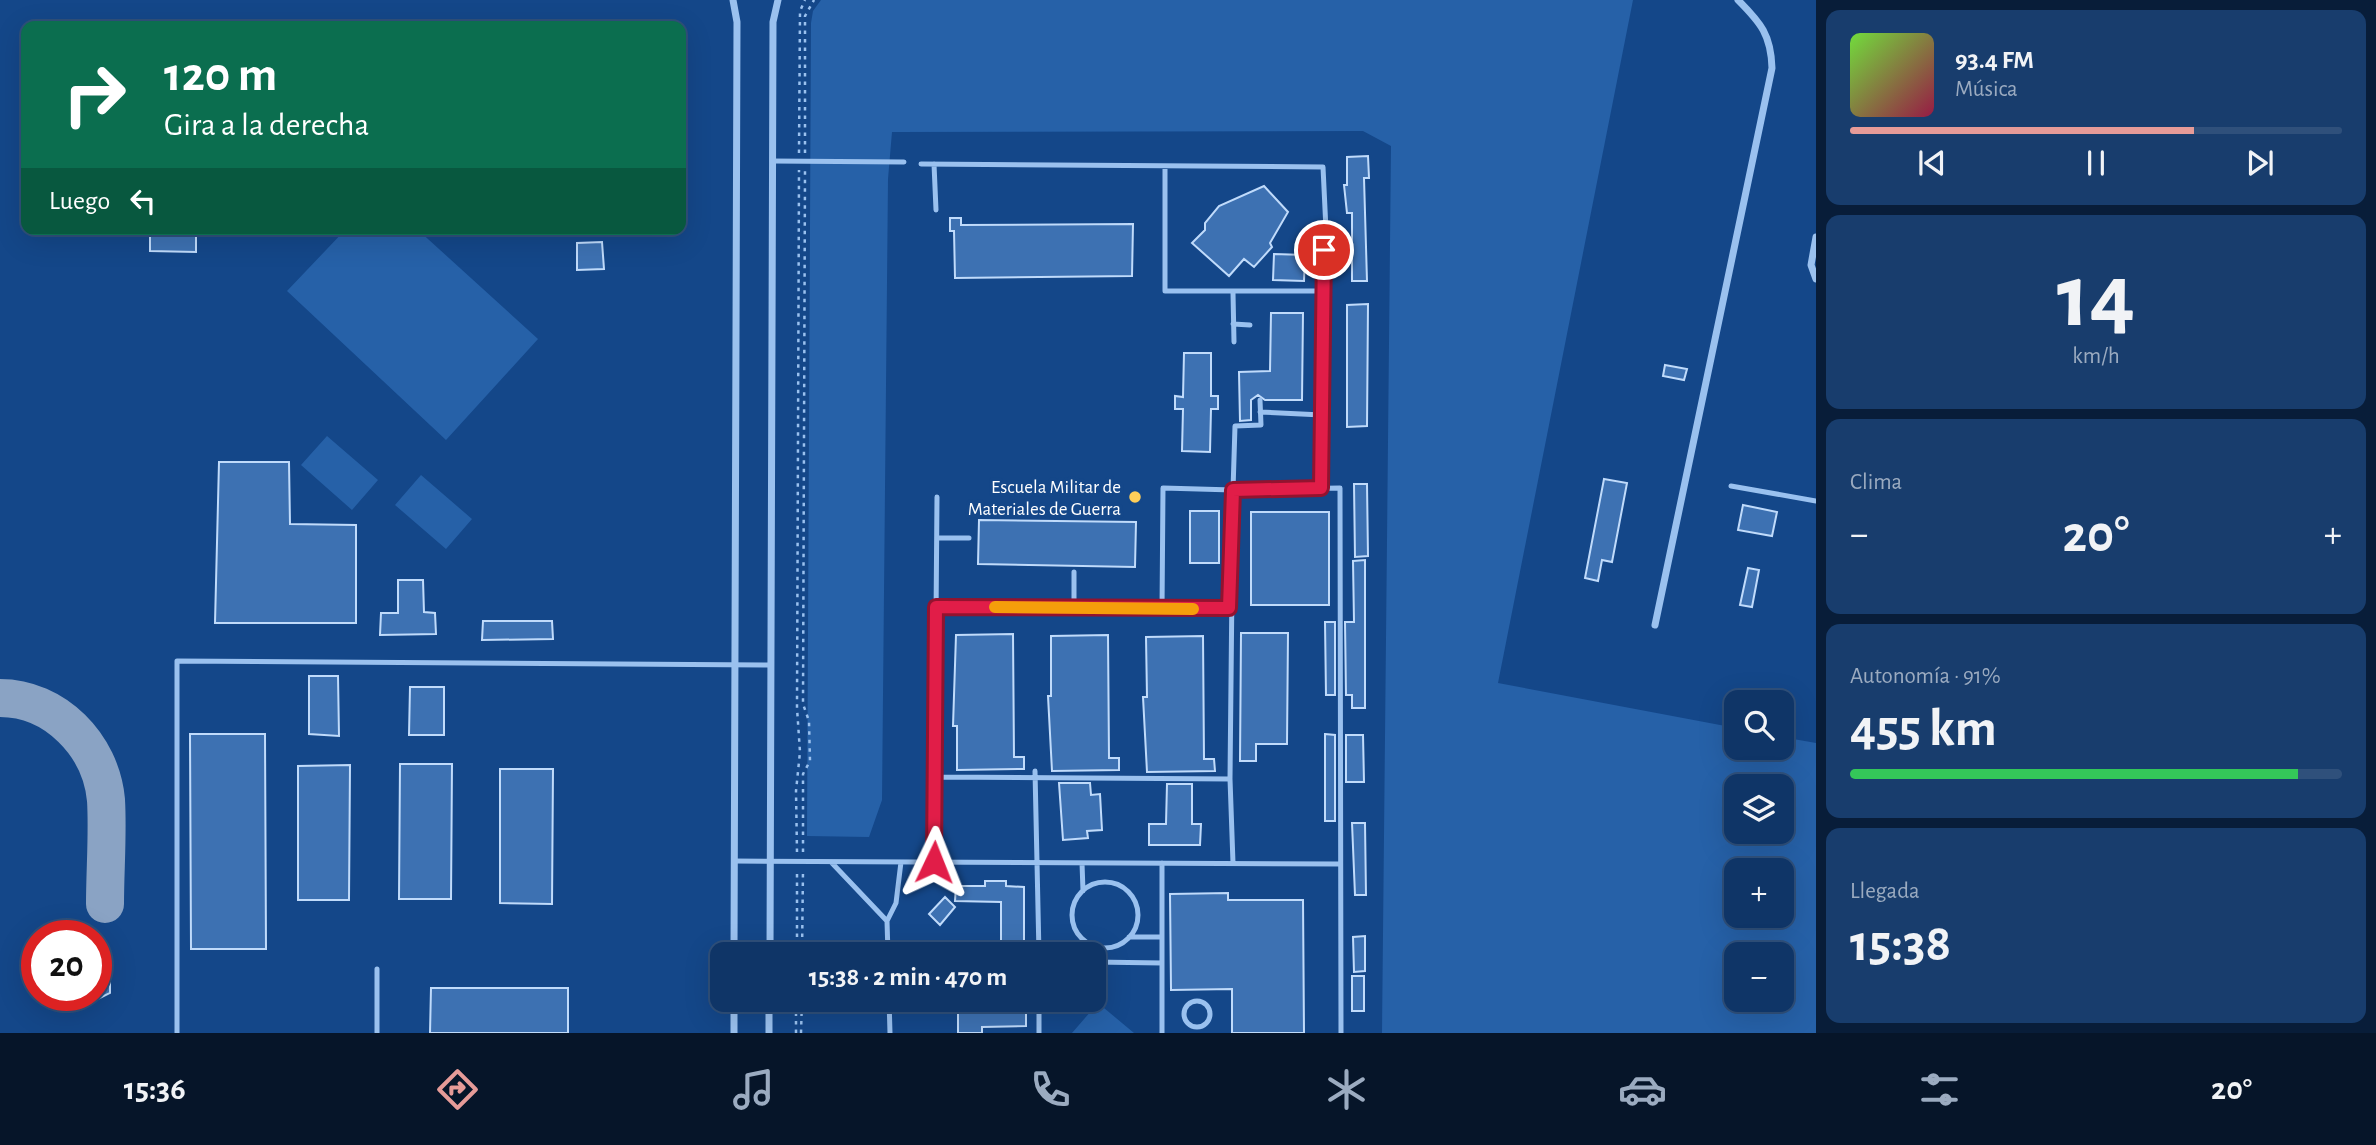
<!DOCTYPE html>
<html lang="es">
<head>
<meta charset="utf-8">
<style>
	:root { --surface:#0f3567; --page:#183d6d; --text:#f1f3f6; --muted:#9babc0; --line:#2f507b; --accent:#e69b98 }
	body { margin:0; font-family:"Alegreya Sans",sans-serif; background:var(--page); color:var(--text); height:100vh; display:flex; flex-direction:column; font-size:26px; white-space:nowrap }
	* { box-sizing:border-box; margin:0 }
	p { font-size:23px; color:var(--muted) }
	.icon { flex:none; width:38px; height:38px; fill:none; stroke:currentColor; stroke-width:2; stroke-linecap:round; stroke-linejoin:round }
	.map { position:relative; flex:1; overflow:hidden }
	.details { display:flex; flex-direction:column; gap:10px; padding:10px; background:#081d39; width:560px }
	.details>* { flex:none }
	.top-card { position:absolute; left:21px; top:21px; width:665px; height:214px; border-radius:14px; box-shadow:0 7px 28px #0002,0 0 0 2px var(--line); background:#0b6e4f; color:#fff; overflow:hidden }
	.tools { position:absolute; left:1724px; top:690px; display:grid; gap:14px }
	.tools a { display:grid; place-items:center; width:70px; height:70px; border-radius:14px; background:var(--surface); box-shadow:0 7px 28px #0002,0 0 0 2px var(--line); font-size:35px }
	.speed { position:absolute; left:21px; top:920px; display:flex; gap:14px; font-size:35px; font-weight:700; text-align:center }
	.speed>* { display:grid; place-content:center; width:91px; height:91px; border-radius:50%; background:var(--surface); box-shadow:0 7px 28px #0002,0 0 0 2px var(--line); line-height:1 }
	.speed .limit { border:10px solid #d22; background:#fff; color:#111 }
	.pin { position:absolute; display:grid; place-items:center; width:60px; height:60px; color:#fff; margin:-30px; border:4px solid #fff; border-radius:50%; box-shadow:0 2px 7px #0007 }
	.me { position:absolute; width:77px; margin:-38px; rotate:2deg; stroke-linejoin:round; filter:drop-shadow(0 0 5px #0008) }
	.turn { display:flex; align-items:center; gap:24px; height:147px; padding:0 28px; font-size:32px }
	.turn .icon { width:91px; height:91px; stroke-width:2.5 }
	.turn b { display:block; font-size:49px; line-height:60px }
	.then { display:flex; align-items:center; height:66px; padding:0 28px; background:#0003; gap:14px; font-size:26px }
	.big { font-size:52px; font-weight:700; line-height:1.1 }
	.details .tile { flex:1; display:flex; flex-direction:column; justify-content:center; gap:10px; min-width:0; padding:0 24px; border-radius:14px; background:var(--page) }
	.details .dial { align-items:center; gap:0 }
	.dial b { font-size:91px; line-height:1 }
	.song { display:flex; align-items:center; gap:21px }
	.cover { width:84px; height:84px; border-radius:10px; background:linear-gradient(135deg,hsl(100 70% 55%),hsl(340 70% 35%)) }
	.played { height:7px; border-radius:4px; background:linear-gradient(90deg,var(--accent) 70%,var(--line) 70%) }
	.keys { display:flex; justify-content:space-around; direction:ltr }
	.heat { display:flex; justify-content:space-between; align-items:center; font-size:38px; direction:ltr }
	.charge { height:10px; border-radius:5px; background:linear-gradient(90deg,#34c759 91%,var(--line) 0) }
	.trip { position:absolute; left:710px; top:942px; width:396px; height:70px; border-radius:14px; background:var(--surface); box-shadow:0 7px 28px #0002,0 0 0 2px var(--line); font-weight:700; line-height:70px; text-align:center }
	.tab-bar { display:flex; height:112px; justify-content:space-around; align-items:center; background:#061529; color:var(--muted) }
	.tab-bar .icon { width:49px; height:49px }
	.tab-bar .current { color:var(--accent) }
	.tab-bar b { font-size:32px; color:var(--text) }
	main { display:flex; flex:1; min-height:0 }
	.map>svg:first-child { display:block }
	.green { fill:#2661a8; fill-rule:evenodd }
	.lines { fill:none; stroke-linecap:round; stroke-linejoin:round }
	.taxiway { stroke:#8aa3c4; stroke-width:38 }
	.building { fill:#3d71b2; stroke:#c0dbfb; stroke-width:2 }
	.path { stroke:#9ac1ef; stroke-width:2.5; stroke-dasharray:3.5 5; stroke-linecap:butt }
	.service { stroke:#9ac1ef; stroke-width:5 }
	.minor { stroke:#9ac1ef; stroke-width:7 }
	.route-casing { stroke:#92132f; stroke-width:18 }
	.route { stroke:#e11d48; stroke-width:12 }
	.slow { stroke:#f59e0b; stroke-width:12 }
	.poi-dot { fill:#ffce59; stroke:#144789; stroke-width:2.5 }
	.labels { text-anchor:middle; stroke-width:7; stroke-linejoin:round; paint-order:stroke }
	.poi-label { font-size:19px; fill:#fff; stroke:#144789; text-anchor:end }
</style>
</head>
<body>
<main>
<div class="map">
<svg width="1816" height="1033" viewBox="0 0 1816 1033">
	<rect width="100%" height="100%" fill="#144789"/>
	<path class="green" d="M821,0h812l-135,683 238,45v19h46v-10l34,6v290h-434l9,-887 -28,-15 -471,1 -4,47 -6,621 -13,37 -62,-1 4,-813 2,-12zM1736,786h46v45h-46zM1736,870h46v45h-46zM1736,954h46v45h-46z
		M346,229h71l121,110 -92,101 -159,-149z
		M327,436l51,44 -26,30 -51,-45z
		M421,475l51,44 -26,30 -51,-44z
		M1098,1003l36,30h-62z"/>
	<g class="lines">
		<path class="taxiway" d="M0,698c55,0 101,47 106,102 2,34 -1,70 -1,104"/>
	</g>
	<path class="building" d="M1368,156l1,22h-5l3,103h-15v-68h-5l-3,-28h3v-28z
		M1264,186l24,26 -18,31 2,4 -18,20 -10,-8 -15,17 -37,-33 13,-13v-7l14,-17z
		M950,218h11v7l172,-1 -1,52 -177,2 -1,-47h-4z
		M150,229h46v23l-46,-1z
		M602,242l2,27 -27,1v-27z
		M1274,254l31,1 -1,26 -31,-1z
		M1368,304l-1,122 -20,1v-122z
		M1271,313h32l-1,87h-37l-7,-5 -7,5v20l-11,1 -1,-49 31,-1z
		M1184,353h27v43h7v13h-7l-1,43 -28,-1 1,-42h-8v-13l8,1z
		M1665,365l22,4 -3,11 -21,-4z
		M219,462h70l1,62 66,1v98h-141z
		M1604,479l23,4 -15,79 -10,-2 -4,21 -13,-3z
		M1354,484h13l1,72 -13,1z
		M1743,505l34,7 -5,24 -34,-6z
		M1190,511h29v52h-29z
		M1251,512h78v93h-78z
		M979,520l157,2 -1,45 -157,-3z
		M1365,560v148h-13v-13h-6l-1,-73h9l-1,-61z
		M1748,568l11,2 -7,37 -12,-2z
		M398,580h25l1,32 11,1 1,21 -56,1 1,-22h17z
		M483,621h69l1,18 -71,1z
		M1325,622h10v73h-9z
		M1241,633h47l-1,111h-31v17h-16z
		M1013,634l1,123h10v12l-67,1v-44h-4l3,-91z
		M1108,635l1,123h10v12l-67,1 -4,-75h3v-60z
		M1203,636l1,123h10l1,12 -68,1 -4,-75h4l-1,-60z
		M309,676h29l1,60 -30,-2z
		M410,687h34v48h-35z
		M190,734h75l1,215h-75z
		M1325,734l10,1v86h-10z
		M1346,735h17l1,47h-18z
		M400,764h52l-1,135h-52z
		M350,765l-1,135h-51v-134z
		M500,769h53l-1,135 -52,-1z
		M1059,783h31l1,12 9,-1 2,36 -15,1 1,7 -25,2z
		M1167,784h25v40h9l-1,21h-51v-21h17z
		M1352,823h13l1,72h-11z
		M985,881h21v5l18,1v67h-23v-52l-46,-1 1,-15h29z
		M1228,893v7h75l1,133h-72v-44l-61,1 -1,-96z
		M945,897l10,10 -15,18 -11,-11z
		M1365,936v35l-11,1 -1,-35z
		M96,973l14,6v14l-14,7z
		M1352,976h12v35h-12z
		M431,988h137v45h-138z
		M958,999h68v27l-44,1v6h-24z"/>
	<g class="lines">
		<path class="path" d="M799,153l1,-142 5,-11
			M805,153v-137l9,-16
			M797,852l-1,-61 4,-39 -3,-44 2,-538
			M803,852v-78l7,-13 -1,-40 -6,-17 2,-534
			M797,954v-84
			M802,954l1,-84
			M796,1033v-34
			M801,1033l1,-34"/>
		<path class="service" d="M772,161l132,1
			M921,164l402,3 3,63 -4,61 -1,197
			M934,164l2,46
			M1165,166v125h157
			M1233,293l1,49
			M1233,324l17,1
			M1260,400l1,25 -26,1 -2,64 107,-2 1,545
			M1260,412l62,3
			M1731,486l85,15
			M937,538h32
			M936,607l293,1
			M1074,607v-35
			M1035,771l4,183
			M937,777l293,2 3,-289 -70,-2 -1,122
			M1230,779l3,84
			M734,861l606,3
			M831,862l56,59
			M934,862l3,-365
			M1082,863l1,28
			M1072 915a33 33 0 1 1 66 0a33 33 0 1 1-66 0Z
			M1129,937h33
			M888,954l-1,-33 9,-18 5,-41
			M1094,962l68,1
			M377,969v64
			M889,999l1,34
			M1039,999v34
			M1184 1014a13 13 0 1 1 26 0a13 13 0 1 1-26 0Z
			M177,1033v-372l594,4
			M1162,1033v-170"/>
		<path class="minor" d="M733,0l4,22 -3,932
			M1816,237l-5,28 5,14
			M1655,625l117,-557c-1,-33 -11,-45 -34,-68
			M770,954l3,-932 5,-22
			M734,1033v-34
			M769,1033v-34"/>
	</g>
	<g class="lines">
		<defs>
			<path id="route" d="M934,862l2,-255 293,1 4,-118 88,-2 3,-238"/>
		</defs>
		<use href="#route" class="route-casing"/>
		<use href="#route" class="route"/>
		<path class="slow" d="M995,607l198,2"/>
	</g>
	<circle class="poi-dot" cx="1135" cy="497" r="7"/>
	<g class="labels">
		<g class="poi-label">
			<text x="1121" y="493">Escuela Militar de<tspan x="1121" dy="22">Materiales de Guerra</tspan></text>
		</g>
	</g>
</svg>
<div class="tools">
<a><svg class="icon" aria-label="search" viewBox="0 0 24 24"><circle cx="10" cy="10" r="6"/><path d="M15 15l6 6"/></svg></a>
<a><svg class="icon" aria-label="layers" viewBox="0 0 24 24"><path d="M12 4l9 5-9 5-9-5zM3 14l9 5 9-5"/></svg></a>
<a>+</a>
<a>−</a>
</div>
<div class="speed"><div class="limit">20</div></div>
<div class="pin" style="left:1324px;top:250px;background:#d93025"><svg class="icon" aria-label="arrive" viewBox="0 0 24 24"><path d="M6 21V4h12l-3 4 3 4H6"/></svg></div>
<svg class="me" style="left:934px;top:862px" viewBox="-20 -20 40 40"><path d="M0-17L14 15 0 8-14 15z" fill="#e11d48" stroke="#fff" stroke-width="4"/></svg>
<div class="trip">15:38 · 2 min · 470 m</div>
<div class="top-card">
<div class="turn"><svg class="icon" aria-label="right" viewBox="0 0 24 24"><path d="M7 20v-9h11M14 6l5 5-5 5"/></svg><div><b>120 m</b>Gira a la derecha</div></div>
<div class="then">Luego<svg class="icon" aria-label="left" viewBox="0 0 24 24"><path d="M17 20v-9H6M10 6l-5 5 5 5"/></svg></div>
</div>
</div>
<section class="details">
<div class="tile">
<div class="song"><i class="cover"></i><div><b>93.4 FM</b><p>Música</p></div></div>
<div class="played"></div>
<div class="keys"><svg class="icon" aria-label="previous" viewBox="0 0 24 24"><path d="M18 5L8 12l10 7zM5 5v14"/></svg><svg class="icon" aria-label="pause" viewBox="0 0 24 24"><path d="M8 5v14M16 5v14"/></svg><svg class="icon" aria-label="next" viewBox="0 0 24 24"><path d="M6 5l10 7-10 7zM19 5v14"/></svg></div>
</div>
<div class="tile dial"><b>14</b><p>km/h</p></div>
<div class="tile"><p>Clima</p>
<div class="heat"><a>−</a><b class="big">20°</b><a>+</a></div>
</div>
<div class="tile"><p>Autonomía · 91%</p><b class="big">455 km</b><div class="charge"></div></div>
<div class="tile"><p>Llegada</p><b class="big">15:38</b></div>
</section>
</main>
<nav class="tab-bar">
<b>15:36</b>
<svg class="icon current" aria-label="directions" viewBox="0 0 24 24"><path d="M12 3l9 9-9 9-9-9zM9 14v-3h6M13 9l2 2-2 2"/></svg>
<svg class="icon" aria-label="music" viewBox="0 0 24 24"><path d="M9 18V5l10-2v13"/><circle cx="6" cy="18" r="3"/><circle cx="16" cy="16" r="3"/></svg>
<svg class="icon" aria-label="phone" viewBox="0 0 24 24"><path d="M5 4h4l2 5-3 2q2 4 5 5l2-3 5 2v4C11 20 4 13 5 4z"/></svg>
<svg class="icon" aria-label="climate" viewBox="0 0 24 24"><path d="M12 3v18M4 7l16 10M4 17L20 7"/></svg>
<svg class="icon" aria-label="car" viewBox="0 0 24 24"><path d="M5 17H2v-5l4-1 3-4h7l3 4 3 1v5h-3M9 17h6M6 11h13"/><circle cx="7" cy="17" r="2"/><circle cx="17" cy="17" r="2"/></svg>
<svg class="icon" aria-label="filters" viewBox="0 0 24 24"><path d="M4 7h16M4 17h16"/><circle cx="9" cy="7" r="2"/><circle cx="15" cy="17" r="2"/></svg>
<b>20°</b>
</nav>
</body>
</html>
